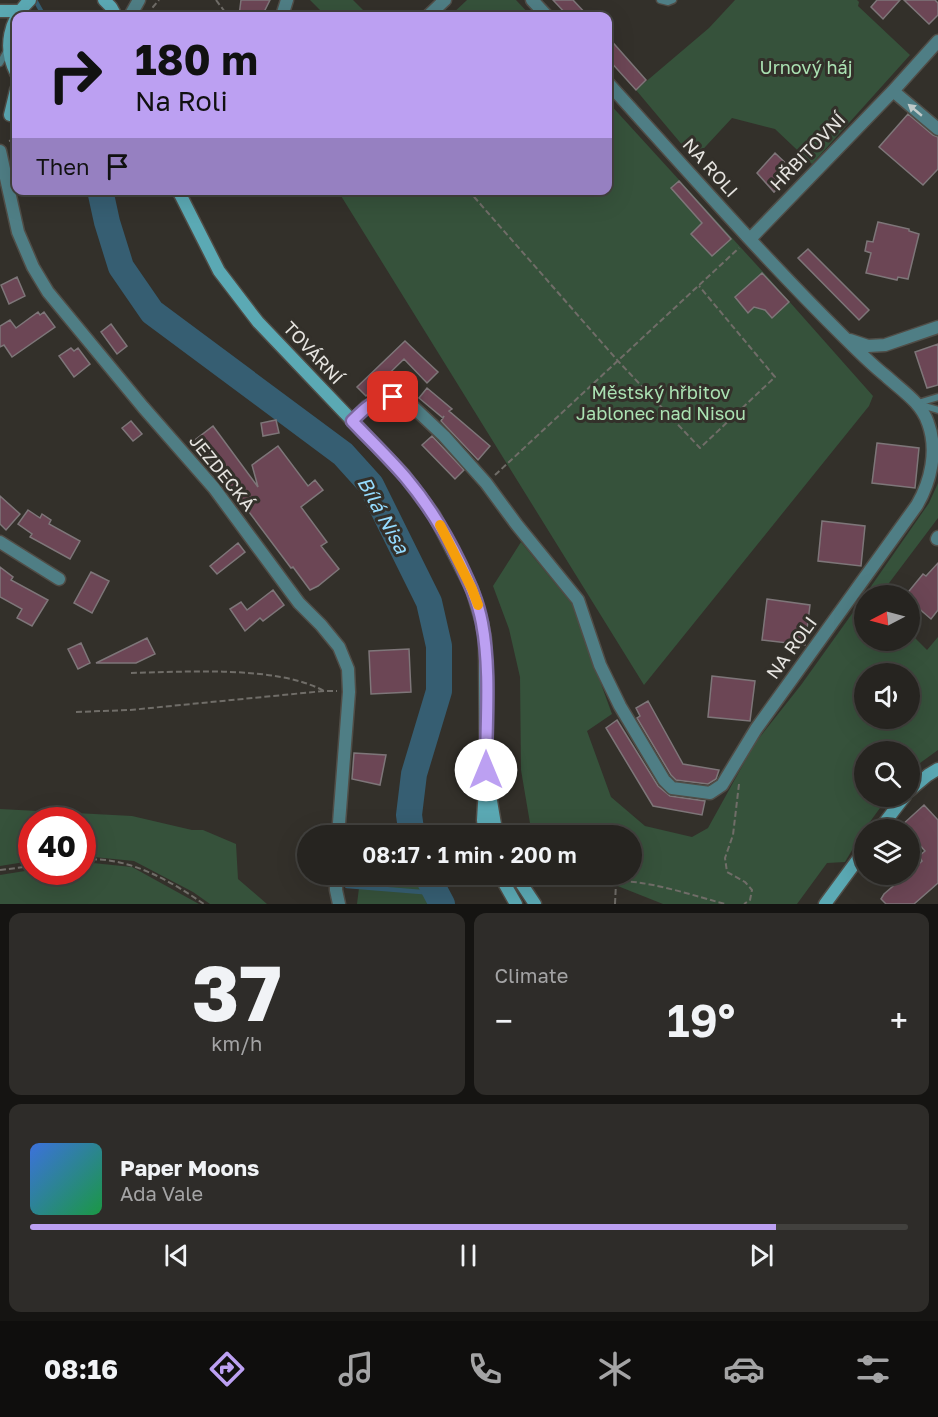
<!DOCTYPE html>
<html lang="en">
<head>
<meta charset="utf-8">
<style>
	:root { --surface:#262420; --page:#2e2c29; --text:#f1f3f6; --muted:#a4a4a5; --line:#42413e; --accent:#bca0f2 }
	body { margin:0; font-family:"Golos Text",sans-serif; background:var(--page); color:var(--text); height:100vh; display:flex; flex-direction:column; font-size:22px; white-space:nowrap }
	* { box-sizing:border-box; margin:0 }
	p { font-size:20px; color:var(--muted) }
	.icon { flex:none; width:33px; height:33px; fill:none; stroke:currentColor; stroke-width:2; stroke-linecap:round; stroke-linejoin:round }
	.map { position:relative; height:904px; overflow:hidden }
	.side { display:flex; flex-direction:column; gap:9px; padding:9px; background:#151412; flex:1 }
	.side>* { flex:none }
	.top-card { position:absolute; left:12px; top:12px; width:600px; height:183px; border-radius:12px; box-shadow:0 6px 24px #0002,0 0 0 2px var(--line); background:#bca0f2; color:#111; overflow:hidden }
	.needle { width:39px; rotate:264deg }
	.tools { position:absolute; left:854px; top:585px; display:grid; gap:12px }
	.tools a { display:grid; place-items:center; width:66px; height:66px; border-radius:50%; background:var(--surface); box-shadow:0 6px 24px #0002,0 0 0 2px var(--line); font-size:30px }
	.speed { position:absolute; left:18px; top:807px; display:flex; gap:12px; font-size:30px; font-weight:700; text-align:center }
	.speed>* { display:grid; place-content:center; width:78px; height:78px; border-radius:50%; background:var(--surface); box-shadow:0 6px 24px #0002,0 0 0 2px var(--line); line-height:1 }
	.speed .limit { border:9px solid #d22; background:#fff; color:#111 }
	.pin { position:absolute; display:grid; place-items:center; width:51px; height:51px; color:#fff; margin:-26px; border-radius:12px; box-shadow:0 3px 9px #0006 }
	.me { position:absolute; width:66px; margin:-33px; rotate:0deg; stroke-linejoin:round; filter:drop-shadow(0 0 4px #0008) }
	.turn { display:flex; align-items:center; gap:21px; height:126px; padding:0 24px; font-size:27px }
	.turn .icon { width:78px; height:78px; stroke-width:2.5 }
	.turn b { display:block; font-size:42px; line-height:51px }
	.then { display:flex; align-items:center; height:57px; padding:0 24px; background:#0003; gap:12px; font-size:22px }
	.big { font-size:45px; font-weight:600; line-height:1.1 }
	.side .card { flex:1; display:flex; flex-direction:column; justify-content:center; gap:9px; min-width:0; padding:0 21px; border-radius:12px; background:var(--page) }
	.side .dial { align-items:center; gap:0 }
	.dial b { font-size:78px; line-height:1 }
	.song { display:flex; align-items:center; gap:18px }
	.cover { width:72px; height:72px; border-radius:9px; background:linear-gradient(135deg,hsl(220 70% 55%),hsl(140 70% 35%)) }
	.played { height:6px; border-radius:3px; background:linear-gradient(90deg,var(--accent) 85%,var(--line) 85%) }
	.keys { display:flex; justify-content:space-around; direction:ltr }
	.heat { display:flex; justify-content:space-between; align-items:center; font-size:33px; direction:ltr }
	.side .tiles { flex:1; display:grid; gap:9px; grid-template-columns:1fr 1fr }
	.card:last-child { grid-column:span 2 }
	.trip { position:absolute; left:297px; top:825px; width:345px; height:60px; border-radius:30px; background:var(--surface); box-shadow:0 6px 24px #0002,0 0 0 2px var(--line); font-weight:600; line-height:60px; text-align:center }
	.tab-bar { display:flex; height:96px; justify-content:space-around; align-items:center; background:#0f0e0d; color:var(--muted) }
	.tab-bar .icon { width:42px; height:42px }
	.tab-bar .active { color:var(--accent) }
	.tab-bar b { font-size:27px; color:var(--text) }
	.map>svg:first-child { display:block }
	.green { fill:#36523b; fill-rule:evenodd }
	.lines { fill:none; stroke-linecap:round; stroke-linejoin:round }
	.stream { stroke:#365e72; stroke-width:4.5 }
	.river { stroke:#365e72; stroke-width:26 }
	.building { fill:#6c4655; stroke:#7e7679; stroke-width:1.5 }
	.lane-casing { stroke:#504d47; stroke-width:9 }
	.street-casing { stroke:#504d47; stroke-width:15 }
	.secondary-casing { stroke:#504d47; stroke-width:15 }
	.path { stroke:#706d68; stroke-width:2; stroke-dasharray:6 3; stroke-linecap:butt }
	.lane { stroke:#4f7e85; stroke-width:6 }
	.street { stroke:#4f7e85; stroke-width:12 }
	.secondary { stroke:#5ba9b4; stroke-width:12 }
	.oneway { fill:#c0cac9 }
	.route-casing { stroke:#7a689d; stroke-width:15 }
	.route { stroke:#bca0f2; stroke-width:10 }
	.slow { stroke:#f59e0b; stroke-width:10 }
	.labels { text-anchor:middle; stroke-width:6; stroke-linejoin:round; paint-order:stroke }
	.park-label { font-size:18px; fill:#abe2b3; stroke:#33302a }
	.street-label { font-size:18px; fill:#e6e4e0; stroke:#33302a }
	.water-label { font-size:20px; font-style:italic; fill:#95dbfe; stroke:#33302a }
</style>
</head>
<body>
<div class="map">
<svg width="938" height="904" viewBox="0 0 938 904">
	<rect width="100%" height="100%" fill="#33302a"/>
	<path class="green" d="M310,0h43l16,16h-43z
		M467,0h49l15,16h-81z
		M735,0h122l2,2 -1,4 52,49 -98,109 -37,-35 -43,-11 -38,41 -58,-69 73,-62z
		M608,102l156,171 109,123 -4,10 -225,279 -306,-494 270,-1z
		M938,483v35l-58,77h-15l64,-92z
		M521,542l51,62 40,110 -25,17 24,66 34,29 47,11 16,-9 47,-85 46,-58 63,-88v43h45v-8l18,18 11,-13v113l-29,21v-19h-45v44l24,1 -24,33 -19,32 -18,1 -30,41h-134l-73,-29 42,-1v-38l-100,-1 -11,-65 -1,-93 -11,-48 -16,-43zM864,674h45v44h-45z
		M0,809l132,7 60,14h11l33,14 2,35 29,25h-57l-17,-12 -59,-31 -51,-5 -1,-36h-50l-1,41 -31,5z
		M83,862l49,5 67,37h-199v-29l31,-5 51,2z
		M383,875h33l16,29h-75l3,-24z"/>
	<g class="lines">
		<path class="stream" d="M35,0l9,16
			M347,886l87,7"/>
		<path class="river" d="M100,190l7,32 14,45 31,45 191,142 28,31 58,117 10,44v45l-25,83 -5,41 3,21
			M426,874l16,30"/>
	</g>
	<path class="building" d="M241,0h29l-8,16h-23z
		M553,0h20l15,16h-20z
		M877,0h23l-17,19 -12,-12z
		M904,0h31l3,3v12l-9,9z
		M608,37l38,43 -10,10 -28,-31z
		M908,114l25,21 5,2v32l-15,16 -44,-38z
		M775,153l18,17 -19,22 -17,-19z
		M679,181l52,58 -19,17 -21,-22 11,-11 -31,-35z
		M878,222l31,7v2l10,3 -11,45 -10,-2 -1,3 -31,-7 5,-20 -6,-2 2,-10 6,1z
		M808,249l61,61 -10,10 -61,-62z
		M762,273l27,29 -17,16 -7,-8 -11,-3 -6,6 -13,-16z
		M17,277l8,19 -16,8 -8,-19z
		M38,312l2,3 4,-3 11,15 -43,30 -8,-12 -4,2v-21l10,-6 6,8z
		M111,324l16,22 -10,8 -16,-22z
		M405,341l33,31 -11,11 -23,-24 -38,37 -9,-9z
		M938,344v41l-11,3 -12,-36z
		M71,348l3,3 4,-3 12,16 -16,13 -15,-21z
		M427,388l25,21 -3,2 41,35 -12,14 -37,-39 3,-5 -1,2 -24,-20z
		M276,420l3,13 -16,3 -2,-13z
		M131,421l11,13 -9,7 -11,-13z
		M213,426l45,61 -6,-22 26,-19 30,40 7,-6 8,10 -22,17 26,35 -6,4 18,23 -21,17 -8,4 -17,-23 -2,1 -96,-128z
		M432,436l32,34 -9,9 -33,-34z
		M877,443l42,5 -4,40 -43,-5z
		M0,496l20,18 -14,16 -6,-6z
		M28,510l12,8 2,-4 9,6 -2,4 31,17 -10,18 -40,-22 2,-3 -14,-10z
		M822,521l43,5 -4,40 -43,-5z
		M238,543l7,9 -28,22 -7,-8z
		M938,563v47l-7,9 -22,-19v-4h-4l18,-22 3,2z
		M0,567l13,10 -2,3 37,20 -16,26 -15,-8 5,-9 -22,-12z
		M91,572l18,9 -17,32 -18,-10z
		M273,590l11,15 -21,16 -3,-3 -15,13 -15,-22 11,-7 6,8z
		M767,599l43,6 -5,40 -43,-5z
		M147,638l8,16 -19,9h-40z
		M81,643l9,20 -12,6 -10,-20z
		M409,649l2,43 -40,2 -2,-43z
		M712,676l43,5 -5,40 -42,-4z
		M648,701l35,63 36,6 -3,9 -8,5 -32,-4 -5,-5 -34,-57 3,-2 -4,-8z
		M617,720l41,66 12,10 35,5 -3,14 -49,-9 -47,-78z
		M354,753l32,2 -6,30 -28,-6z
		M924,805l14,15v63l-24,21h-28l-5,-5 3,-5 38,-33 -3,-5 6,-5 -16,-18v-3h-3l-4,-5z"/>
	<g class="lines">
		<defs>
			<path id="lane" d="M660,0l8,2 5,-2
				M0,63l8,-14
				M918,403l20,-6
				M918,404l20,6"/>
			<path id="street" d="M532,0l15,16
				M130,16l9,-16
				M282,16l5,-16
				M428,16l17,-16
				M893,91l45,38
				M0,151l18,81 15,35 15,25 95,115 71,81 85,115 22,22 18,22 9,22 1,23 -11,144
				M750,239l143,-148 45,-50
				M850,340l18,6 17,-1 53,-18
				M352,421l14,-14 17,-9 10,-1 15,5 36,34 42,47 31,42 61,75 22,65 20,41 44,74 8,8 38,5 12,-8 34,-56 161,-224c14,-24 21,-55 11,-82 -7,-21 -27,-33 -42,-47 -14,-11 -27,-24 -40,-37 -83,-82 -160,-170 -238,-256
				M937,539l1,-2
				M0,542l59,37
				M336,874v16l3,14"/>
			<path id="secondary" d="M104,0l7,7 5,9
				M0,11h18
				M16,73c-13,-25 -7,-54 14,-73
				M10,115l6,-25
				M178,190l41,81 39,51 146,153 30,40 38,74 10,34 3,16 1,131 -3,50 2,16
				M909,791l19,-16 10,-6
				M490,795l7,41
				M879,830l26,-34
				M499,874l17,30
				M515,874l20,30
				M825,904l39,-53"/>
		</defs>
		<use href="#lane" class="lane-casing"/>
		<use href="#street" class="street-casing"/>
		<use href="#secondary" class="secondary-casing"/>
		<path class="path" d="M216,0l12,16
			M149,16l4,-9 6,-7
			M9,141l7,-2
			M468,190l150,171 82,87 75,-71 -76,-91
			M495,475l244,-227
			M131,673c53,-1 146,-8 193,18
			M76,712l54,-2 194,-19h13
			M739,784l-6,51 -8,23 2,14 18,10 7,8 -2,10 -6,4
			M82,860c44,-5 87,20 122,44
			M0,870l32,-4
			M615,904l1,-21c19,-7 86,15 109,21"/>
		<use href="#lane" class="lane"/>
		<use href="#street" class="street"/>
		<use href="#secondary" class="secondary"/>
	</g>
	<defs><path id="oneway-solid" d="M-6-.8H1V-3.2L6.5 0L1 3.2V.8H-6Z" transform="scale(1.5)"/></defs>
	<use class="oneway" href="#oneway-solid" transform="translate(915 110) rotate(-140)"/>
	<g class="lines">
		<defs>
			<path id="route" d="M393,397c-18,1 -29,12 -41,24 18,19 37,37 54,57 22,26 39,54 54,85 9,19 18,38 22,60 9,47 4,99 4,147"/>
		</defs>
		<use href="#route" class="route-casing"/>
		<use href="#route" class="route"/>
		<path class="slow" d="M440,525l32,64 6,16"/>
	</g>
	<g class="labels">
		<g class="park-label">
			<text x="806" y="74">Urnový háj</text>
			<text x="661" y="399">Městský hřbitov<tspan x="661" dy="21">Jablonec nad Nisou</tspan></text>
		</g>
		<g class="street-label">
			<text transform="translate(808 152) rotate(-46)" y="6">HŘBITOVNÍ</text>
			<text transform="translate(710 168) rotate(48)" y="6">NA ROLI</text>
			<text transform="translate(313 353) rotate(47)" y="6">TOVÁRNÍ</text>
			<text transform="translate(222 473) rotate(51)" y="6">JEZDECKÁ</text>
			<text transform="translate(792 648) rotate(-54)" y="6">NA ROLI</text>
		</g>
		<g class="water-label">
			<text transform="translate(383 515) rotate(61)" y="7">Bílá Nisa</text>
		</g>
	</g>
</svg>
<div class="tools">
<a><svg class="needle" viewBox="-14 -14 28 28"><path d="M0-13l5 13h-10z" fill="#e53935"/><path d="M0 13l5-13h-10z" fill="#a4a4a5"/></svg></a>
<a><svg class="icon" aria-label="sound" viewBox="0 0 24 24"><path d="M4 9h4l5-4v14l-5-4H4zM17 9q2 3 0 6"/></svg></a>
<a><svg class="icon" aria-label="search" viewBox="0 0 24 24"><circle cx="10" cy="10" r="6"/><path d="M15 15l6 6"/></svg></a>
<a><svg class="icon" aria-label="layers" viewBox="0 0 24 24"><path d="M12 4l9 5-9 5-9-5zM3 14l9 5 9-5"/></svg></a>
</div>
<div class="speed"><div class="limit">40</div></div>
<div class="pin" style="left:393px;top:397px;background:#d93025"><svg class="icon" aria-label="arrive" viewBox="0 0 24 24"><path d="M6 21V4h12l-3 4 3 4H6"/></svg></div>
<svg class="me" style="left:486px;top:770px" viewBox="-20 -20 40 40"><circle r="19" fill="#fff"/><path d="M0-13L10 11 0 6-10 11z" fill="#bca0f2"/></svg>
<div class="trip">08:17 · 1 min · 200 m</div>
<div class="top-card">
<div class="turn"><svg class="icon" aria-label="right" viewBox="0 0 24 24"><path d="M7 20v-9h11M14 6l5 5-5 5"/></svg><div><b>180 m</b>Na Roli</div></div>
<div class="then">Then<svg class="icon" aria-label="arrive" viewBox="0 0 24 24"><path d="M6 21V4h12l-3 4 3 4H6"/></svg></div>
</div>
</div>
<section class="side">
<div class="tiles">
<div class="card dial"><b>37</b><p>km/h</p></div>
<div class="card"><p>Climate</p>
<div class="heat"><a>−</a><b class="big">19°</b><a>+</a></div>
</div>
<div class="card">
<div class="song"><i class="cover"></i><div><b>Paper Moons</b><p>Ada Vale</p></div></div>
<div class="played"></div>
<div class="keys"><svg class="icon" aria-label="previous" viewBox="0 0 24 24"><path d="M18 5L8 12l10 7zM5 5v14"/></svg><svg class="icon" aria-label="pause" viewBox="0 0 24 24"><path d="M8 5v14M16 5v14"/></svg><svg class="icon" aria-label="next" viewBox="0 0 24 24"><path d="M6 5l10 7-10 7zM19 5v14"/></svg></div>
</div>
</div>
</section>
<nav class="tab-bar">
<b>08:16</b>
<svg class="icon active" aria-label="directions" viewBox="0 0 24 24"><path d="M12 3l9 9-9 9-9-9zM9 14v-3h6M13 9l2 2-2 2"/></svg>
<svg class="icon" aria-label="music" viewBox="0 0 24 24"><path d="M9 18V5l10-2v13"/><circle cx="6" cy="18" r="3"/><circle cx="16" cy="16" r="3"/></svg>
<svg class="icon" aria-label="phone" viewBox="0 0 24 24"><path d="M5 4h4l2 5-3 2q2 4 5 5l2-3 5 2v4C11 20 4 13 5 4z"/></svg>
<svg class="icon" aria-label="climate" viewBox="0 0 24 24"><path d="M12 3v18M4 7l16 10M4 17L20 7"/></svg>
<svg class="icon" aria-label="car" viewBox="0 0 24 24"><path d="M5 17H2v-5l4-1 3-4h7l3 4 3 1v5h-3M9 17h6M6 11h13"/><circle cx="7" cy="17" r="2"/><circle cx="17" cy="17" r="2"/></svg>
<svg class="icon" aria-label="filters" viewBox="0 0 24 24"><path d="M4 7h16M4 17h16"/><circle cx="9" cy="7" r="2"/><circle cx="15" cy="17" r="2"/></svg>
</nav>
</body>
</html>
